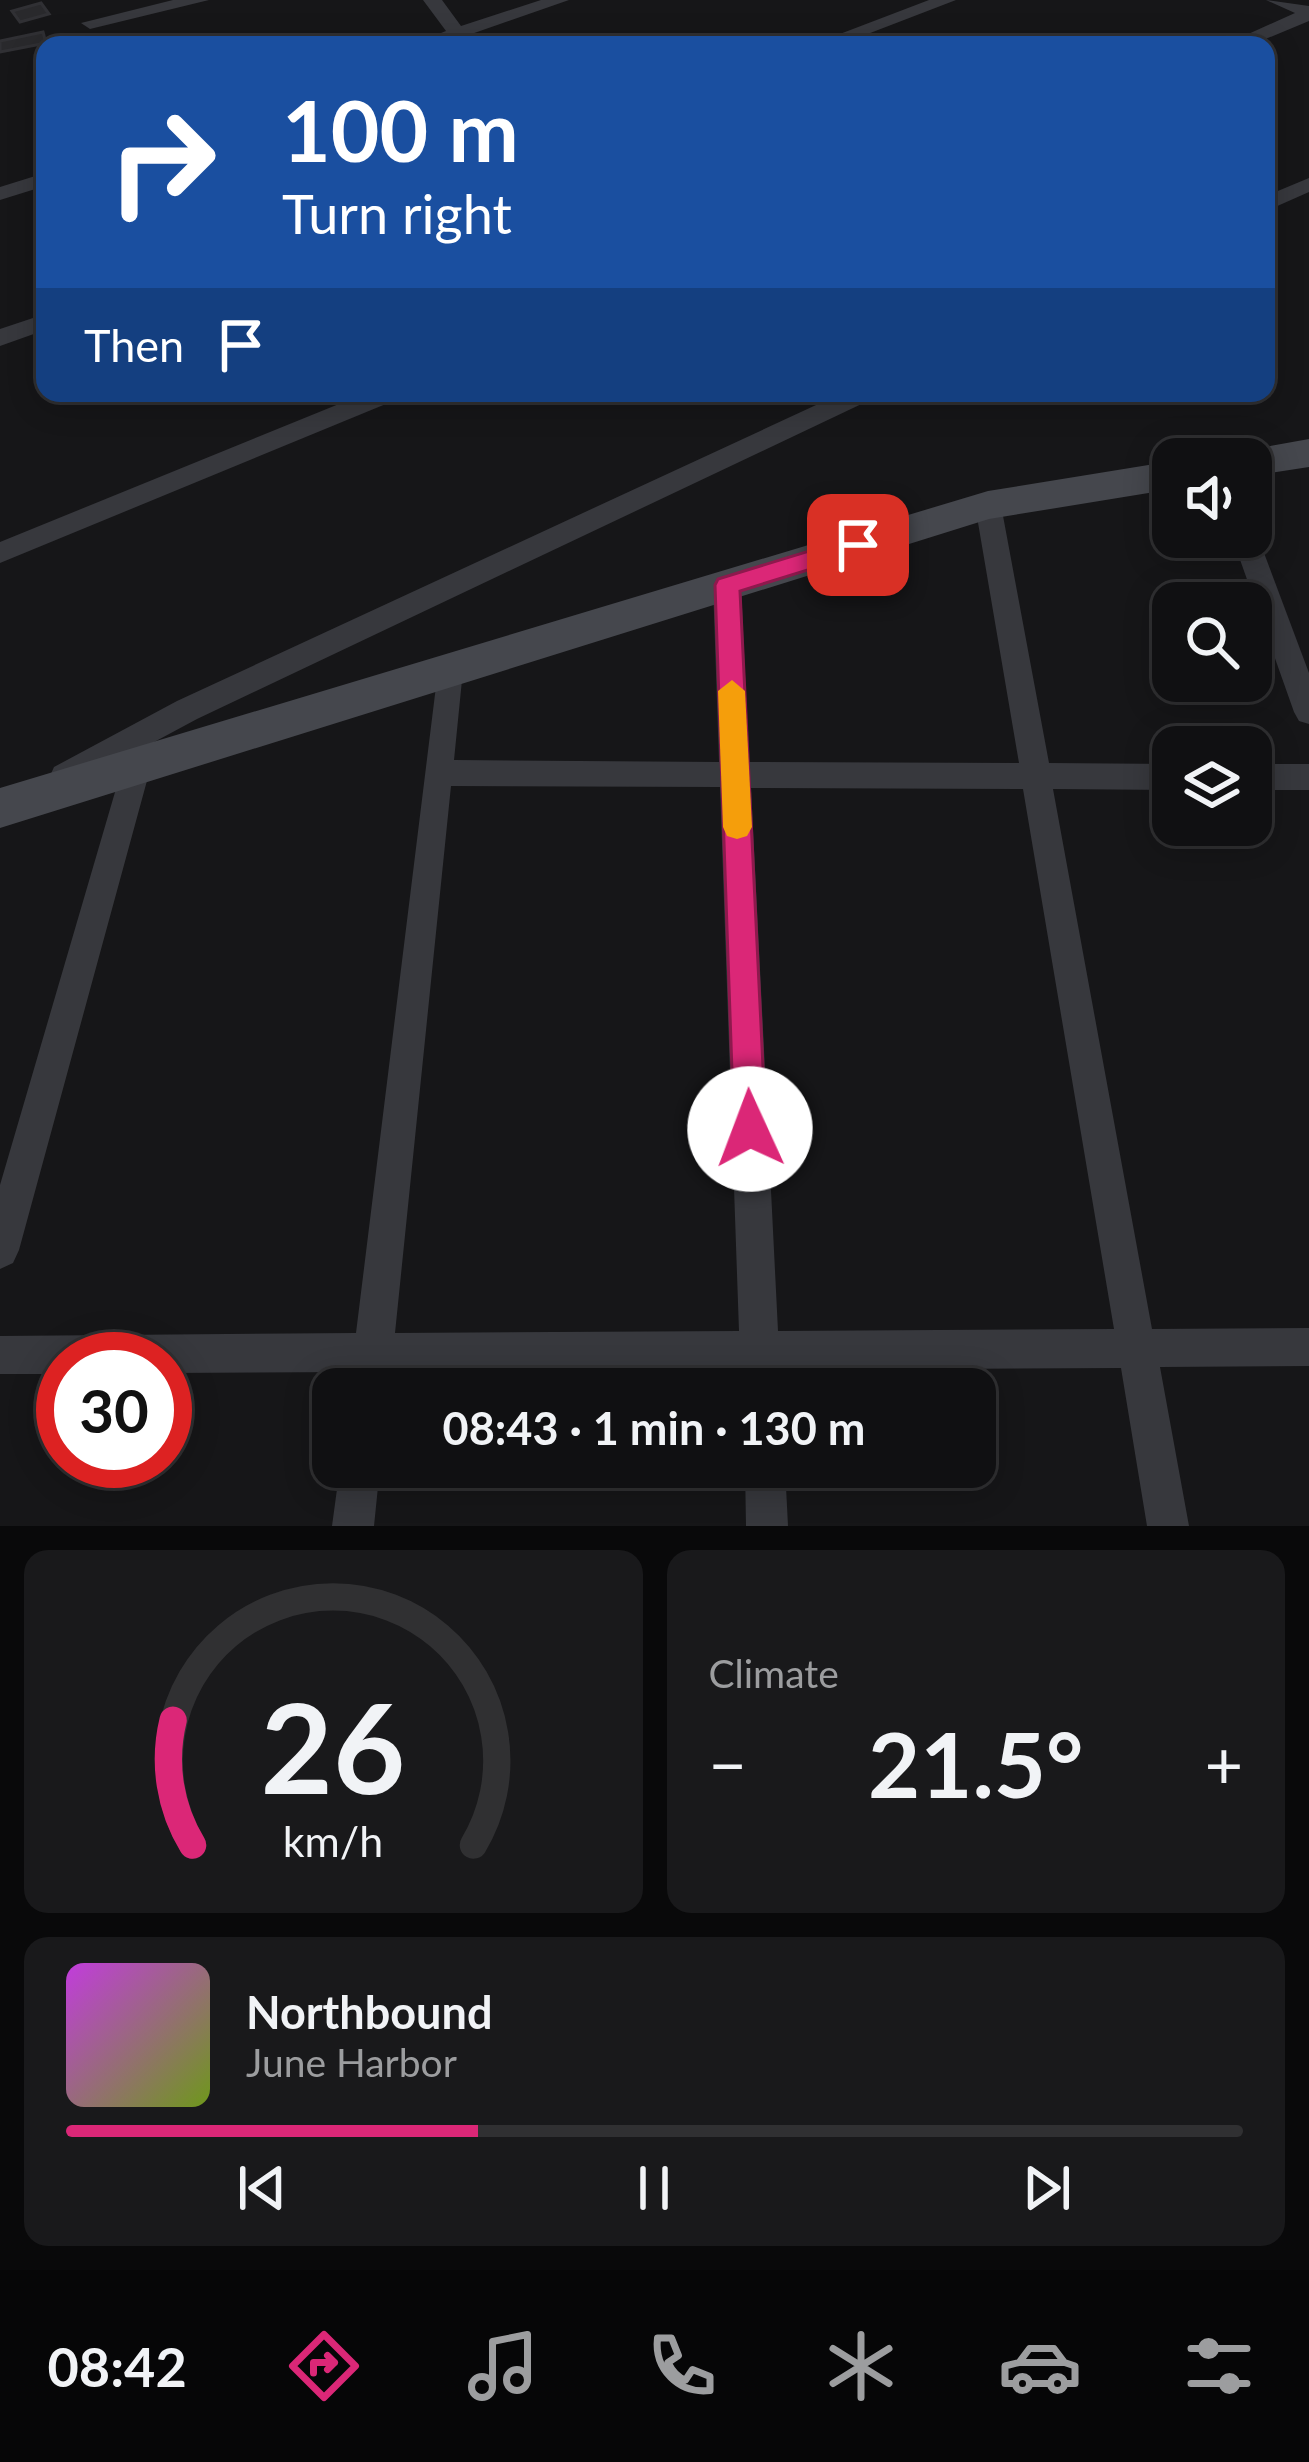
<!DOCTYPE html>
<html lang="en">
<head>
<meta charset="utf-8">
<style>
	:root { --surface:#101012; --page:#19191b; --text:#f1f3f6; --muted:#9c9d9f; --line:#303032; --accent:#db2777 }
	body { margin:0; font-family:Lato,sans-serif; background:var(--page); color:var(--text); height:100vh; display:flex; flex-direction:column; font-size:45px; white-space:nowrap }
	* { box-sizing:border-box; margin:0 }
	p { font-size:39px; color:var(--muted) }
	.icon { flex:none; width:66px; height:66px; fill:none; stroke:currentColor; stroke-width:2; stroke-linecap:round; stroke-linejoin:round }
	.map { position:relative; height:1526px; overflow:hidden }
	.panel { display:flex; flex-direction:column; gap:24px; padding:24px; background:#09090a; flex:1 }
	.panel>* { flex:none }
	.guide { position:absolute; left:36px; top:36px; width:1239px; height:366px; border-radius:24px; box-shadow:0 6px 30px #0003,0 0 0 3px var(--line); background:#1a4fa0; color:#fff; overflow:hidden }
	.tools { position:absolute; left:1152px; top:438px; display:grid; gap:24px }
	.tools a { display:grid; place-items:center; width:120px; height:120px; border-radius:24px; background:var(--surface); box-shadow:0 6px 30px #0003,0 0 0 3px var(--line); font-size:60px }
	.speed { position:absolute; left:36px; top:1332px; display:flex; gap:24px; font-size:60px; font-weight:700; text-align:center }
	.speed>* { display:grid; place-content:center; width:156px; height:156px; border-radius:50%; background:var(--surface); box-shadow:0 6px 30px #0003,0 0 0 3px var(--line); line-height:1 }
	.speed .limit { border:18px solid #d22; background:#fff; color:#111 }
	.pin { position:absolute; display:grid; place-items:center; width:102px; height:102px; color:#fff; margin:-51px; border-radius:24px; box-shadow:0 6px 18px #0006 }
	.me { position:absolute; width:132px; margin:-66px; rotate:358deg; stroke-linejoin:round; filter:drop-shadow(0 0 9px #0008) }
	.turn { display:flex; align-items:center; gap:42px; height:252px; padding:0 48px; font-size:54px }
	.turn .icon { width:156px; height:156px; stroke-width:2.5 }
	.turn b { display:block; font-size:84px; line-height:102px }
	.then { display:flex; align-items:center; height:114px; padding:0 48px; background:#0003; gap:24px; font-size:45px }
	.big { font-size:90px; font-weight:700; line-height:1.1 }
	.panel .card { flex:1; display:flex; flex-direction:column; justify-content:center; gap:18px; min-width:0; padding:0 42px; border-radius:24px; background:var(--page) }
	.panel .dial { align-items:center; gap:0 }
	.dial svg { height:312px; overflow:visible; fill:none; stroke:var(--line); stroke-width:7; stroke-linecap:round; text-anchor:middle }
	.dial text { fill:var(--text); stroke:none }
	.song { display:flex; align-items:center; gap:36px }
	.cover { width:144px; height:144px; border-radius:18px; background:linear-gradient(135deg,hsl(290 70% 55%),hsl(80 70% 35%)) }
	.played { height:12px; border-radius:6px; background:linear-gradient(90deg,var(--accent) 35%,var(--line) 35%) }
	.keys { display:flex; justify-content:space-around; direction:ltr }
	.heat { display:flex; justify-content:space-between; align-items:center; font-size:66px; direction:ltr }
	.panel .tiles { flex:1; display:grid; gap:24px; grid-template-columns:1fr 1fr }
	.card:last-child { grid-column:span 2 }
	.trip { position:absolute; left:312px; top:1368px; width:684px; height:120px; border-radius:24px; background:var(--surface); box-shadow:0 6px 30px #0003,0 0 0 3px var(--line); font-weight:700; line-height:120px; text-align:center }
	.menu { display:flex; height:192px; justify-content:space-around; align-items:center; background:#060607; color:var(--muted) }
	.menu .icon { width:84px; height:84px }
	.menu .on { color:var(--accent) }
	.menu b { font-size:54px; color:var(--text) }
	.map>svg:first-child { display:block }
	.building { fill:#29292c; stroke:#303034; stroke-width:3 }
	.lines { fill:none; stroke-linecap:round; stroke-linejoin:round }
	.street { fill:#37383d; fill-rule:evenodd }
	.secondary { fill:#45474d; fill-rule:evenodd }
	.route { fill:#db2777; stroke:#8e194d; stroke-width:3 }
	.slow { fill:#f59e0b }
</style>
</head>
<body>
<div class="map">
<svg width="1309" height="1526" viewBox="0 0 1309 1526">
	<rect width="100%" height="100%" fill="#161618"/>
	<path class="building" d="M41,3l8,11 -29,8 -8,-11z
		M43,32l3,11 -46,9v-11z"/>
	<g class="lines">
		<path class="street" d="M173,0h36l-119,29 -9,-6z
			M423,0h19l19,26 80,-26h28l-129,45h-29l35,-14z
			M929,0h27l-117,45h-28z
			M1266,0l43,6v15l-58,24h-27l71,-32z
			M45,173v13l-45,14v-13z
			M1309,178v14l-43,19v-15z
			M45,314v16l-45,16v-17z
			M366,393h35l-3,6 -398,164v-21z
			M842,393h33l-3,6 -675,320 -67,36 17,2 4,9 -132,484 -6,13 -13,6v-84l125,-427 -60,31 -11,-4 -4,-9 4,-9 123,-66z
			M988,495l13,10 48,258 124,1v26l-120,-1 99,540 157,-1v38l-149,1 29,159h-42l-26,-158 -341,2 1,19h-40v-19l-351,2 -1,17h-40l2,-17 -186,1v-14h-102v15h-63v-38l356,-3 83,-671h20l4,8 -9,90 265,2 -6,-177 14,-11 14,11 8,177 270,1 -44,-258zM451,786l269,1 19,544 -344,2zM751,788l272,1 91,540 -336,2z
			M1251,529l7,8 51,136v51l-10,-3 -5,-9 -62,-175h19z
			M1251,764h58v26h-58z
			M340,1467h40l-6,59h-42z
			M745,1467h40l3,59h-42z"/>
		<path class="secondary" d="M1309,439v28l-58,9v-17h-17l3,-7z
			M1173,461v28l-184,30 -989,309v-40l988,-297z"/>
	</g>
	<path class="route" d="M858,536l8,3v13l-126,39 26,538 -5,11 -11,5 -11,-5 -5,-11 -19,-544 3,-6z"/>
	<path class="slow" d="M732,680l13,11 7,136 -5,9 -10,3 -10,-3 -4,-9 -5,-136z"/>
</svg>
<div class="tools">
<a><svg class="icon" aria-label="sound" viewBox="0 0 24 24"><path d="M4 9h4l5-4v14l-5-4H4zM17 9q2 3 0 6"/></svg></a>
<a><svg class="icon" aria-label="search" viewBox="0 0 24 24"><circle cx="10" cy="10" r="6"/><path d="M15 15l6 6"/></svg></a>
<a><svg class="icon" aria-label="layers" viewBox="0 0 24 24"><path d="M12 4l9 5-9 5-9-5zM3 14l9 5 9-5"/></svg></a>
</div>
<div class="speed"><div class="limit">30</div></div>
<div class="pin" style="left:858px;top:545px;background:#d93025"><svg class="icon" aria-label="arrive" viewBox="0 0 24 24"><path d="M6 21V4h12l-3 4 3 4H6"/></svg></div>
<svg class="me" style="left:750px;top:1129px" viewBox="-20 -20 40 40"><circle r="19" fill="#fff"/><path d="M0-13L10 11 0 6-10 11z" fill="#db2777"/></svg>
<div class="trip">08:43 · 1 min · 130 m</div>
<div class="guide">
<div class="turn"><svg class="icon" aria-label="right" viewBox="0 0 24 24"><path d="M7 20v-9h11M14 6l5 5-5 5"/></svg><div><b>100 m</b>Turn right</div></div>
<div class="then">Then<svg class="icon" aria-label="arrive" viewBox="0 0 24 24"><path d="M6 21V4h12l-3 4 3 4H6"/></svg></div>
</div>
</div>
<section class="panel">
<div class="tiles">
<div class="card dial"><svg viewBox="0 0 100 80">
<path d="M14 69A42 42 0 1 1 86 69"/>
<path d="M14 69A42 42 0 0 1 9 37" stroke="#db2777"/>
<text x="50" y="56" font-size="32" font-weight="700">26</text>
<text x="50" y="72" font-size="11">km/h</text>
</svg></div>
<div class="card"><p>Climate</p>
<div class="heat"><a>−</a><b class="big">21.5°</b><a>+</a></div>
</div>
<div class="card">
<div class="song"><i class="cover"></i><div><b>Northbound</b><p>June Harbor</p></div></div>
<div class="played"></div>
<div class="keys"><svg class="icon" aria-label="previous" viewBox="0 0 24 24"><path d="M18 5L8 12l10 7zM5 5v14"/></svg><svg class="icon" aria-label="pause" viewBox="0 0 24 24"><path d="M8 5v14M16 5v14"/></svg><svg class="icon" aria-label="next" viewBox="0 0 24 24"><path d="M6 5l10 7-10 7zM19 5v14"/></svg></div>
</div>
</div>
</section>
<nav class="menu">
<b>08:42</b>
<svg class="icon on" aria-label="directions" viewBox="0 0 24 24"><path d="M12 3l9 9-9 9-9-9zM9 14v-3h6M13 9l2 2-2 2"/></svg>
<svg class="icon" aria-label="music" viewBox="0 0 24 24"><path d="M9 18V5l10-2v13"/><circle cx="6" cy="18" r="3"/><circle cx="16" cy="16" r="3"/></svg>
<svg class="icon" aria-label="phone" viewBox="0 0 24 24"><path d="M5 4h4l2 5-3 2q2 4 5 5l2-3 5 2v4C11 20 4 13 5 4z"/></svg>
<svg class="icon" aria-label="climate" viewBox="0 0 24 24"><path d="M12 3v18M4 7l16 10M4 17L20 7"/></svg>
<svg class="icon" aria-label="car" viewBox="0 0 24 24"><path d="M5 17H2v-5l4-1 3-4h7l3 4 3 1v5h-3M9 17h6M6 11h13"/><circle cx="7" cy="17" r="2"/><circle cx="17" cy="17" r="2"/></svg>
<svg class="icon" aria-label="filters" viewBox="0 0 24 24"><path d="M4 7h16M4 17h16"/><circle cx="9" cy="7" r="2"/><circle cx="15" cy="17" r="2"/></svg>
</nav>
</body>
</html>
